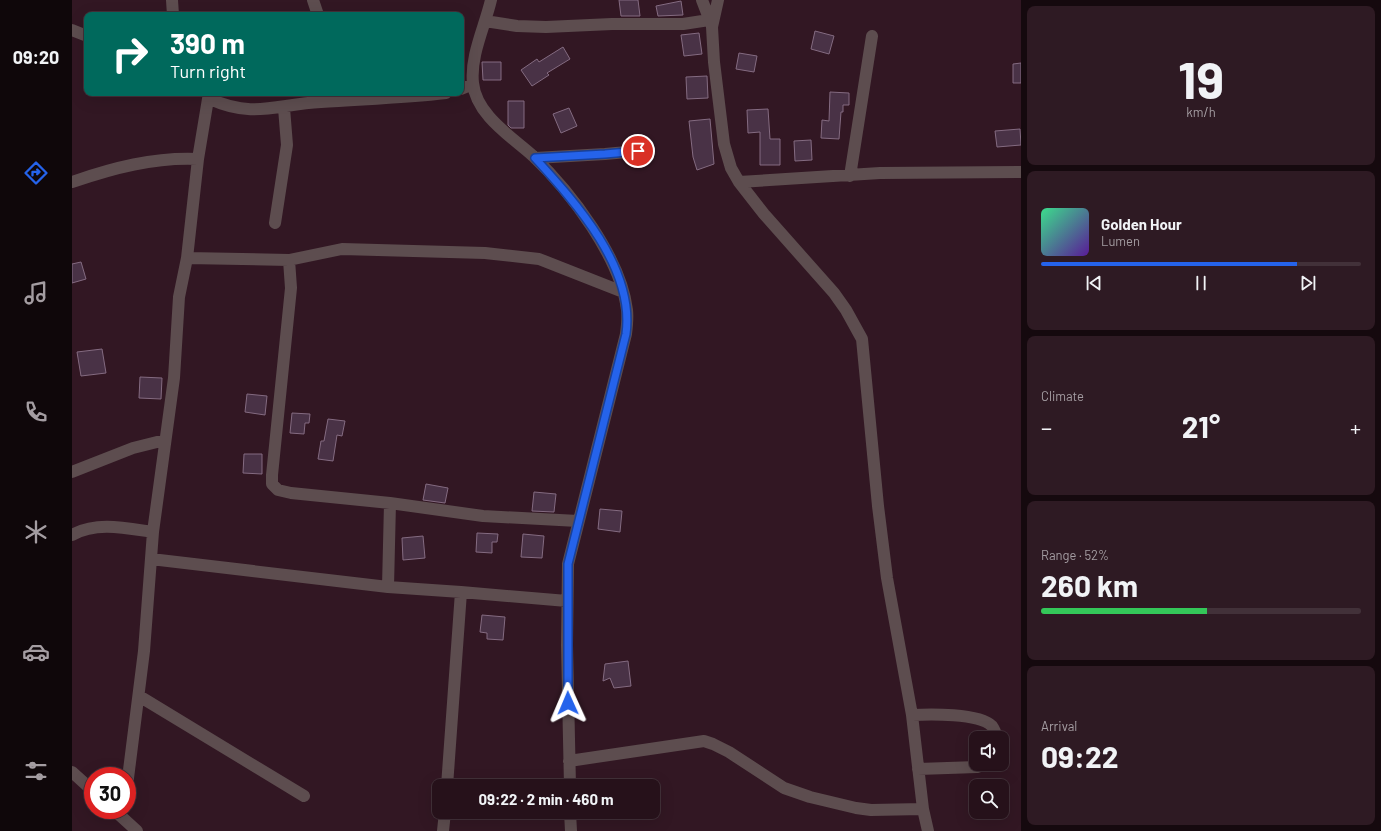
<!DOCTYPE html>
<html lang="en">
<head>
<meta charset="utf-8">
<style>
	:root { --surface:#26111a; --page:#2e1a23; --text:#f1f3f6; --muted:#a49da2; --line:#423139; --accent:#2563eb }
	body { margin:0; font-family:Barlow,sans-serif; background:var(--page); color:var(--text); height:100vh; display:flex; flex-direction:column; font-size:15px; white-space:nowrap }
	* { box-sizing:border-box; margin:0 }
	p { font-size:13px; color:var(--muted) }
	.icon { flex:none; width:22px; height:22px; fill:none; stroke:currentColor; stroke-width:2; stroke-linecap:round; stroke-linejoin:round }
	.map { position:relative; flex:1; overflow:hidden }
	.side { display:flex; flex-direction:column; gap:6px; padding:6px; background:#15090e; width:360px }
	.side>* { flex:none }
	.banner { position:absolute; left:12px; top:12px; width:380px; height:84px; border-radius:8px; box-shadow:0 4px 16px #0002,0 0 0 1px var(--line); background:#00695c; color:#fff; overflow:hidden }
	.buttons { position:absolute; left:897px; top:731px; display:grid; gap:8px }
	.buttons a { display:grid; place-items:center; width:40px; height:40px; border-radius:8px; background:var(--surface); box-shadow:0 4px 16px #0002,0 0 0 1px var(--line); font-size:20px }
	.speed { position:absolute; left:12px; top:767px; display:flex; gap:8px; font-size:20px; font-weight:700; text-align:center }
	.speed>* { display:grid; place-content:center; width:52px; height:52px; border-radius:50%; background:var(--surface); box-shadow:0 4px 16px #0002,0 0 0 1px var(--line); line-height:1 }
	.speed .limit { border:6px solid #d22; background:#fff; color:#111 }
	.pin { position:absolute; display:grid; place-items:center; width:34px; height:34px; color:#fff; margin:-17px; border:2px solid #fff; border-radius:50%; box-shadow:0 1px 4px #0007 }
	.me { position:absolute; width:44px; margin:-22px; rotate:359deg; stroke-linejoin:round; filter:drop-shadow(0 0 3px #0008) }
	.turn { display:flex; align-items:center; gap:14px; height:84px; padding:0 20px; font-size:18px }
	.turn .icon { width:52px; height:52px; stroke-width:2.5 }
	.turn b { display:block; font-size:28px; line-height:34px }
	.big { font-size:30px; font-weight:700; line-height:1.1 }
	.side .widget { flex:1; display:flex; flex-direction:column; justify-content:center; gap:6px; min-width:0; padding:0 14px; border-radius:8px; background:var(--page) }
	.side .dial { align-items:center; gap:0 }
	.dial b { font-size:52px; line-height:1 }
	.song { display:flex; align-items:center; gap:12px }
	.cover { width:48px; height:48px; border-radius:6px; background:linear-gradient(135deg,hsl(150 70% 55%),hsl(270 70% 35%)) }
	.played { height:4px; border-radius:2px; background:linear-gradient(90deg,var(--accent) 80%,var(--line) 80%) }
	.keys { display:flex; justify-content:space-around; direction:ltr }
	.heat { display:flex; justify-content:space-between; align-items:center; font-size:22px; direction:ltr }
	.charge { height:6px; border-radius:3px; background:linear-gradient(90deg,#34c759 52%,var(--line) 0) }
	.trip { position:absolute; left:360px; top:779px; width:228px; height:40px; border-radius:8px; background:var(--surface); box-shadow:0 4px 16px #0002,0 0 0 1px var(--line); font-weight:700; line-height:40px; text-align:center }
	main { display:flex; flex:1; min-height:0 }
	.dock { display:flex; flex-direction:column; width:72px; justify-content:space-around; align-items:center; background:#0f070a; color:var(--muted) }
	.dock .icon { width:28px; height:28px }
	.dock .on { color:var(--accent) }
	.dock b { font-size:18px; color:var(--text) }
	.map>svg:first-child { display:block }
	.building { fill:#493246; stroke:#846b81 }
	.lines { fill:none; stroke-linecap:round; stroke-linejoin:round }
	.minor { stroke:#5d4d4f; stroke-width:12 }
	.route-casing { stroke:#184099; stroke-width:10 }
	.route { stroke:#2563eb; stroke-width:7 }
</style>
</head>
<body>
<main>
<nav class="dock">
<b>09:20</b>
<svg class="icon on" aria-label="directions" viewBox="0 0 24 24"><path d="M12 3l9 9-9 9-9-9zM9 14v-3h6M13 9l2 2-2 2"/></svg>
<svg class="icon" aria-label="music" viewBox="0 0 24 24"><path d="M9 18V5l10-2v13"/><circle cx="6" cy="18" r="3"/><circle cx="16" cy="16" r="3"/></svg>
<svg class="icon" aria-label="phone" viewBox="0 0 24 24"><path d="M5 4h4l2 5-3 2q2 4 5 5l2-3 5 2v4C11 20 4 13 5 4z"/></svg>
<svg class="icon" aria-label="climate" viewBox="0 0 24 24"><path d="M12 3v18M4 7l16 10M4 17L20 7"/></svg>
<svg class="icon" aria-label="car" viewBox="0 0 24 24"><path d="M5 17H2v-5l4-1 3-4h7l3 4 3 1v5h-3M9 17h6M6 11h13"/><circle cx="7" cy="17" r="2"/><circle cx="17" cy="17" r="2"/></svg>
<svg class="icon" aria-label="filters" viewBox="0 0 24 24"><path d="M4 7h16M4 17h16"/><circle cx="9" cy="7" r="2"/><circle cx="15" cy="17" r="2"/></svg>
</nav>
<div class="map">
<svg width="949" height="831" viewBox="0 0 949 831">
	<rect width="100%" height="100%" fill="#321723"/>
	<path class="building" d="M547,0h19l2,16h-19z
		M609,1l2,14 -25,1 -2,-10z
		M743,31l19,5 -5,18 -18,-5z
		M627,33l3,21 -18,2 -3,-21z
		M491,47l7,12 -23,14 2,2 -17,11 -11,-16 16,-11 2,3z
		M667,53l18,3 -3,16 -18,-3z
		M410,62h19v18h-18z
		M949,63v20h-8v-19z
		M635,76l1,22 -21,1 -1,-22z
		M758,92l19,1v12h-6v7h-2l-2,27 -18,-1 1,-18 7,1z
		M436,101h16v27h-13l-3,-3z
		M497,108l8,18 -16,7 -8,-19z
		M696,109l2,30h10v26h-20v-33l-12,1 -1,-23z
		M638,119l4,45 -17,6 -4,-13 -4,-36z
		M948,129l1,16 -24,2 -2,-16z
		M739,140l1,20 -17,1 -1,-20z
		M9,262l5,17 -14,4v-19z
		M30,349l4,24 -25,3 -4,-24z
		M68,377l22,1 -1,21 -22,-1z
		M175,394l20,2 -2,19 -20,-3z
		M220,413l18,1 -1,9h-4l-1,11 -14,-1z
		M256,419l17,2 -3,15 -5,-1 -4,26 -15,-2 3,-18h3z
		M172,454h18v20l-19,-1z
		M354,484l22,4 -3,15 -22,-3z
		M462,492l22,2 -2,18 -22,-1z
		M528,509l22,2 -2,21 -22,-3z
		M405,533l21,1 -1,8h-5v11l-16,-1z
		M451,534l21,2 -2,22 -21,-1z
		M351,536l2,22 -22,2 -1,-22z
		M410,615l23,2 -2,23 -16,-1v-6l-7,-1z
		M556,661l3,25 -17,2 -4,-10 -7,3 2,-17z"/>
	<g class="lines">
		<path class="minor" d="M100,0l1,15
			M241,0l5,15
			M419,0c-6,26 -21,56 -18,83 3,32 39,54 60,73 38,36 88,102 94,154 1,8 0,16 -1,24l-58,230 -1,81 3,141
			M630,0l10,26
			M646,0l-6,27 2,35 10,82 7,24 8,14 25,32 70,79 12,17 16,29 16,167 9,72 25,137 11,94 5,22
			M413,21l32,5 29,1 66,-3h71l26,-4
			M0,30l15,6
			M389,89l12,-5
			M138,99c44,20 67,5 111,3 41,-3 83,-4 125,-9
			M463,158l70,-4 33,-3
			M778,176l22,-140
			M0,182c41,-14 82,-25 126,-23
			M667,182l141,-9 141,-1
			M203,223l12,-78 -3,-37
			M115,258l102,2
			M0,472l61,-24 32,-8
			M506,521l-95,-5 -93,-13 -99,-10 -13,-3 -6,-6v-9l19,-187 -2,-28 53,-11 143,4 54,6 84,33
			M0,535c24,-14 54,-7 81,-3
			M79,559l237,28 73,5 -14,194
			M316,587l2,-84
			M389,592l106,9
			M67,696l165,100
			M840,715c17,-1 67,-2 80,11 3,4 4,8 5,12
			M497,761l135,-20 9,3 16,8 55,36 26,9 46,11 15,2 52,-1
			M846,769l59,-2 9,-3
			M0,772l21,19
			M55,786l17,-135 9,-119 21,-154 5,-81 8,-39 11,-99 11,-66
			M42,810l23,21
			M498,812l1,19
			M371,831l2,-19"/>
	</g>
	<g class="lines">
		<defs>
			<path id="route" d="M496,703v-139l58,-230c9,-66 -50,-131 -91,-176l70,-4 33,-3"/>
		</defs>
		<use href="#route" class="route-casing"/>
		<use href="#route" class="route"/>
	</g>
</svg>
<div class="buttons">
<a><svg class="icon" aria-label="sound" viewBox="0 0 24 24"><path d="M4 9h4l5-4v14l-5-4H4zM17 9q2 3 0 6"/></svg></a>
<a><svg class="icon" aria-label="search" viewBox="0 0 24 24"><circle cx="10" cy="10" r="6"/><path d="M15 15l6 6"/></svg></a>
</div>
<div class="speed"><div class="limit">30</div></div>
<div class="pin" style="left:566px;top:151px;background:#d93025"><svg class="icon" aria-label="arrive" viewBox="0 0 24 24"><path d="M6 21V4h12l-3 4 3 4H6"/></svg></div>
<svg class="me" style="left:496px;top:703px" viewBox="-20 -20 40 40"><path d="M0-17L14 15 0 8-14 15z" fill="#2563eb" stroke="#fff" stroke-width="4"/></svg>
<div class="trip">09:22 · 2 min · 460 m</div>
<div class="banner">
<div class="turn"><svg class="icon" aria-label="right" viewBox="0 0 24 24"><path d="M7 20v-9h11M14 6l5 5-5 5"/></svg><div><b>390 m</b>Turn right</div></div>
</div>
</div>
<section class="side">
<div class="widget dial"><b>19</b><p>km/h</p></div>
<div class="widget">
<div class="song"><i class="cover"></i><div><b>Golden Hour</b><p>Lumen</p></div></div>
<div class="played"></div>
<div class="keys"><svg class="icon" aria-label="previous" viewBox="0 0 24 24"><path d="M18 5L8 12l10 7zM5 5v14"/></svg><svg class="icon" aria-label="pause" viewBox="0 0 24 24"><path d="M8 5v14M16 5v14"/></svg><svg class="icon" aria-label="next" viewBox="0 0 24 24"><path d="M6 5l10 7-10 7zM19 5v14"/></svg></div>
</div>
<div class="widget"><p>Climate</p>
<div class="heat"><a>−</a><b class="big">21°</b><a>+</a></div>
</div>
<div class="widget"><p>Range · 52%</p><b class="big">260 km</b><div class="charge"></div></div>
<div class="widget"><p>Arrival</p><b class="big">09:22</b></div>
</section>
</main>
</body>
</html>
